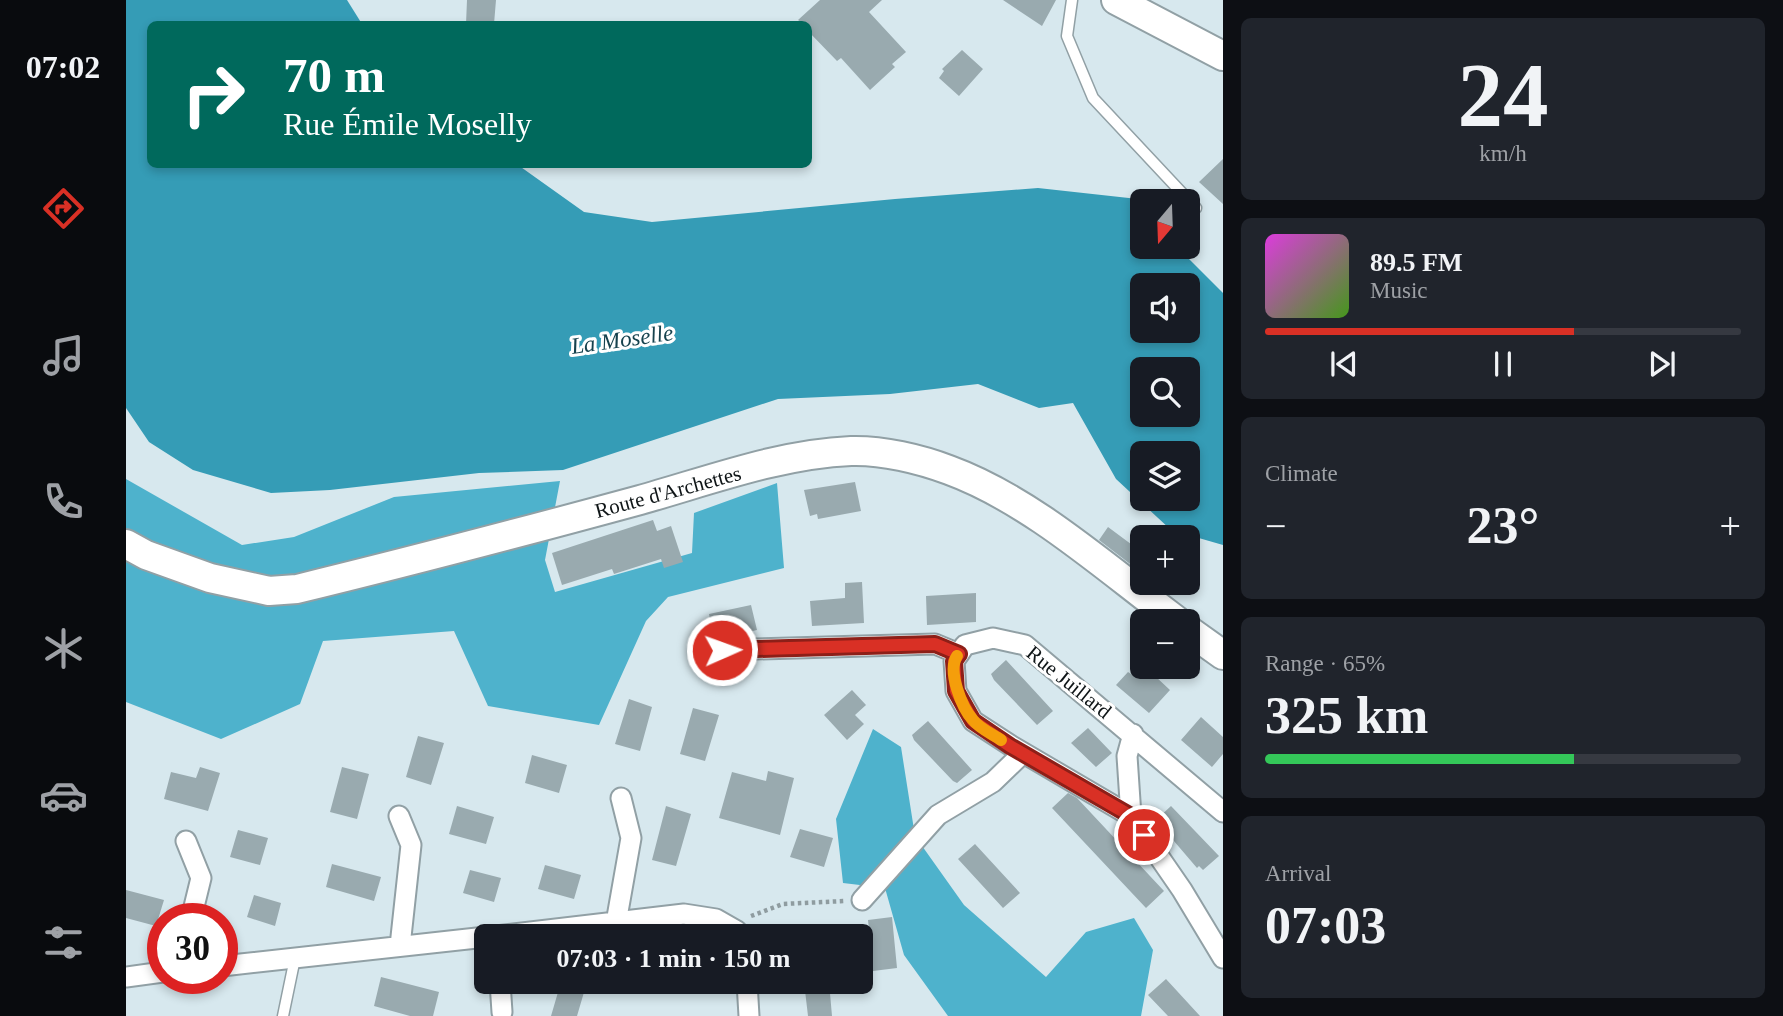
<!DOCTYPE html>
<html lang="en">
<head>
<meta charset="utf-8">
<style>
	:root { --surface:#171b24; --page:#20242c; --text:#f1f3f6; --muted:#9ea1a6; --line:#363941; --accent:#d93025 }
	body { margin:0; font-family:Georgia,serif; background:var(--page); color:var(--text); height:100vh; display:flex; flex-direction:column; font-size:26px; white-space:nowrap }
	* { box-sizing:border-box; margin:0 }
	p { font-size:23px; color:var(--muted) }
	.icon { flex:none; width:38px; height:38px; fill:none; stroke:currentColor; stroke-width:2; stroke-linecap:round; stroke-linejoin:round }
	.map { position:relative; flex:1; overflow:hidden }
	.details { display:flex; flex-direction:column; gap:18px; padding:18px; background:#0d0f14; width:560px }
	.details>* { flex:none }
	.guide { position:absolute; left:21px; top:21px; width:665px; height:147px; border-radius:10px; box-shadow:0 4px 10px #0003; background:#00695c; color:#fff; overflow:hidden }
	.needle { width:46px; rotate:199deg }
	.buttons { position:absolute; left:1004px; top:189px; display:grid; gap:14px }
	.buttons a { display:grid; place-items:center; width:70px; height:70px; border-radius:10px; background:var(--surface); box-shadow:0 4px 10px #0003; font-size:35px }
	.speed { position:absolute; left:21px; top:903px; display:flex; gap:14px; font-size:35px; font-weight:700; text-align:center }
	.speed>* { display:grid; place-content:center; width:91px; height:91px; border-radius:50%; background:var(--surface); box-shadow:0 4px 10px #0003; line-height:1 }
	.speed .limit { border:10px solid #d22; background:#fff; color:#111 }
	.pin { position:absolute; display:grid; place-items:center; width:60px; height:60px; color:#fff; margin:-30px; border:4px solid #fff; border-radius:50%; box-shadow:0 2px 7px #0007 }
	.me { position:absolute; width:77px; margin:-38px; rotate:88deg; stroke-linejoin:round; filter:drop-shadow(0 0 5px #0008) }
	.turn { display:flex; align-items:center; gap:24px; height:147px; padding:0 21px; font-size:32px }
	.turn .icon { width:91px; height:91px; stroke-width:2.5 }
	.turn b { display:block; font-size:49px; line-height:60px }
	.big { font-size:52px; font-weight:600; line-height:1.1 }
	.details .card { flex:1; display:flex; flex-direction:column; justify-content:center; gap:10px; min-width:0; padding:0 24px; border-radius:10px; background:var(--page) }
	.details .dial { align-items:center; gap:0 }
	.dial b { font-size:91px; line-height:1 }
	.song { display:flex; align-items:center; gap:21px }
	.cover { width:84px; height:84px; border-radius:10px; background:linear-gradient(135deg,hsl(300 70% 55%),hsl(100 70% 35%)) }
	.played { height:7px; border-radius:4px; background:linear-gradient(90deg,var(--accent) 65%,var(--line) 65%) }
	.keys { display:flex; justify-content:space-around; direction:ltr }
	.heat { display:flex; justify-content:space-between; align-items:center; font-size:38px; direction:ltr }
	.charge { height:10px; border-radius:5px; background:linear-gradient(90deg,#34c759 65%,var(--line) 0) }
	.trip { position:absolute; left:348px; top:924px; width:399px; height:70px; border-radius:10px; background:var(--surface); box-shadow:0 4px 10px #0003; font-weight:600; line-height:70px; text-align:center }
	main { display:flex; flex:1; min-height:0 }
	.tabs { display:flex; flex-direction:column; width:126px; justify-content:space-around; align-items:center; background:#090b0e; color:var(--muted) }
	.tabs .icon { width:49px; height:49px }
	.tabs .current { color:var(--accent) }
	.tabs b { font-size:32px; color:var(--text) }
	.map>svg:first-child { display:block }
	.forest { fill:#4eb2cc }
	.water { fill:#359cb6; fill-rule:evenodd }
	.building { fill:#99aaaf }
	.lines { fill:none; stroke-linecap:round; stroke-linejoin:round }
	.lane-casing { stroke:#91a0a5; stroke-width:13 }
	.street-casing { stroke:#91a0a5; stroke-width:23 }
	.secondary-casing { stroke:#91a0a5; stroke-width:32 }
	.path { stroke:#8f9ca0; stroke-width:4.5; stroke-dasharray:3.5 3.5; stroke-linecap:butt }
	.lane { stroke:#fff; stroke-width:10 }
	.street { stroke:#fff; stroke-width:19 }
	.secondary { stroke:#fff; stroke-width:28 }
	.route-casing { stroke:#8d1f18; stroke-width:18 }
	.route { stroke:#d93025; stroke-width:12 }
	.slow { stroke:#f59e0b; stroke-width:12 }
	.labels { text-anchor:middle; stroke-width:6; stroke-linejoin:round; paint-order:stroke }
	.street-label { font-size:21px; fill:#0f1517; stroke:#fff }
	.water-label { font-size:23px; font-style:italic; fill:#16424e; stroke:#fff }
</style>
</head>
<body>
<main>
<nav class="tabs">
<b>07:02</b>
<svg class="icon current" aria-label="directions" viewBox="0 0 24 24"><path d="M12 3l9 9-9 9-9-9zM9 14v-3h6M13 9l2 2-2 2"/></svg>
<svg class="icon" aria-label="music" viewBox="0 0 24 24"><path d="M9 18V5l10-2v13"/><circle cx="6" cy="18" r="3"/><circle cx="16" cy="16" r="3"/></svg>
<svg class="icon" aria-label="phone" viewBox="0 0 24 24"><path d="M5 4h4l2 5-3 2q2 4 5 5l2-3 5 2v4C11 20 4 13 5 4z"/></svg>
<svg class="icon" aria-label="climate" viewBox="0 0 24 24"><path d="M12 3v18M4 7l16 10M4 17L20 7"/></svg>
<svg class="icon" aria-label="car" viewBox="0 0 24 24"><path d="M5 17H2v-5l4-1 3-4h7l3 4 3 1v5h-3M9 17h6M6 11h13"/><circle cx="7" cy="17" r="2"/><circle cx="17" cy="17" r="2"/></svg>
<svg class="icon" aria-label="filters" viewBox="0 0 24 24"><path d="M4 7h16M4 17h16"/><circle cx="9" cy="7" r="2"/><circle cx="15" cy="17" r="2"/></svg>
</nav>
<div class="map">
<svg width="1097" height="1016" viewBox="0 0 1097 1016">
	<rect width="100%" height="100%" fill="#d7e8ee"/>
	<path class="forest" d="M0,479l116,66 52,-8 100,-40 166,-16 -15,79 10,32 137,-39 2,-40 83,-30 7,85 -116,29 -22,24 -47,104 -111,-19 -34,-75 -131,10 -23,63 -79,35 -95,-37z
		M747,729l28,18 14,89 49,69 82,72 40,-45 48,-14 19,32 -12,66h-193l-44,-61 -19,-67 -42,-5 -7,-64z"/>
	<path class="water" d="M0,0h221l15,24h-212v140l368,1 66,47 68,10 243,-23 143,-11 118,13h-13v46h34l46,46v252l-52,-15 -55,-51 -43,-76 -34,5 -61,-24 -88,10 -112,5 -215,71 -84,3 -149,17 -59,3 -78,-23 -44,-28 -23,-34zM1017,285h45v46h-45zM1017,369h45v46h-45zM1017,453h45v46h-45z"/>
	<path class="building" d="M341,0h29l-2,24h-28z
		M694,0h62l-13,12 37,40 -14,12 3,3 -25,23 -29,-32 -4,3 -29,-30v-7h-5l-5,-4z
		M877,0h53l-14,26z
		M836,50l21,19 -24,27 -20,-18 5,-7 -2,-2z
		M1097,159v45l-24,-22z
		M729,482l6,29 -43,8 -1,-5 -7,2 -6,-26z
		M527,520l4,11 14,-5 12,36 -19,6 -3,-9 -47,15 -2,-5 -50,16 -10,-32z
		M982,527l35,26v10l-5,7 -39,-30z
		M736,582l2,41 -52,3 -2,-25 35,-3v-15z
		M850,593v29l-49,3 -1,-29z
		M625,605l6,25 -43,10 -5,-26z
		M880,660l47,51 -16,14 -43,-45 -3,-6z
		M1015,663l29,27 -21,23 -33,-28 12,-13 3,2z
		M726,690l14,15 -11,10 9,9 -17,16 -23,-25z
		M503,699l23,8 -12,44 -25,-7z
		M567,708l26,7 -14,46 -25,-7z
		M1075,717l22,20v17l-11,13 -31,-27z
		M802,721l44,49 -15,13 -4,-2 -39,-41 -2,-5z
		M962,728l24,25 -16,14 -25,-24z
		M292,736l26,7 -13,42 -25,-8z
		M406,755l35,10 -8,28 -34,-10z
		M74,767l20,6 -12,38 -44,-12 7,-27 25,6z
		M216,767l27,7 -12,45 -27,-7z
		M642,771l26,7 -14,57 -61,-17 13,-46 34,9z
		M942,793l9,5 87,93 -18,17 -94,-100z
		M331,806l37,11 -8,27 -37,-10z
		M540,806l25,8 -15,52 -24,-6z
		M1045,806l48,50 -16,14 -4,-4 -2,2 -41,-48z
		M674,829l33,9 -9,29 -34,-10z
		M112,830l30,8 -8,27 -30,-8z
		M849,844l45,49 -17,15 -45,-49z
		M206,864l49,13 -7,24 -48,-14z
		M419,865l36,10 -7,24 -36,-10z
		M344,870l31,8 -7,24 -31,-9z
		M0,890l38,10 -8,26 -30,-8z
		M128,895l27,8 -6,23 -28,-9z
		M766,917l5,51 -24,3 -5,-51z
		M255,977l58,15 -6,24h-23l-36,-10z
		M1040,979l34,37h-32l-20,-21z
		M435,982h26l-10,34h-26z
		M678,982h25l3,34h-24z"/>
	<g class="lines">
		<defs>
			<path id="lane" d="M946,0l-5,36 26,62 103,110
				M157,1016l12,-58"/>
			<path id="street" d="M596,650l213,-6 24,10 6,-9 28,-7 32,7 198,167
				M833,654l-5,7 2,30 17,30 37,24 121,71
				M1007,734l-6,22 4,60 51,74 41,68
				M273,816l12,29 -11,101
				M60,841l15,37 -10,41
				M736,900l76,-85 55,-33 30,-29
				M490,923l15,-85 -10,-40
				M370,936l188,-22 32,5 21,12 2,5
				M96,966l264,-29
				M0,977l37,-5
				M374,982l2,30
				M621,982l2,34"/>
			<path id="secondary" d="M990,0l107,56
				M0,544l20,11 64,23 59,13 28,-2c115,-28 229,-58 343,-89 68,-19 139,-46 211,-49 31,-1 69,8 98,19 82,30 158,99 228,151
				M1062,630l35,25"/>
		</defs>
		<use href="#lane" class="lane-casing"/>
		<use href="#street" class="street-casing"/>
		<use href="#secondary" class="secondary-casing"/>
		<path class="path" d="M625,916l32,-12 62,-3"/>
		<use href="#lane" class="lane"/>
		<use href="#street" class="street"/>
		<use href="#secondary" class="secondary"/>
	</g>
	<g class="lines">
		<defs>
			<path id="route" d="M596,650l213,-6 24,10 -5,7 2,30 17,30 37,25 121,70 13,19"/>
		</defs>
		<use href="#route" class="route-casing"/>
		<use href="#route" class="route"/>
		<path class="slow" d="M831,656c-10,15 5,52 16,64 6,8 19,14 28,20"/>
	</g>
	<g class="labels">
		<g class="street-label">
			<text transform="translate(542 492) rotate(-15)" y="7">Route d'Archettes</text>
			<text transform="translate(943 682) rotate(39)" y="7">Rue Juillard</text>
		</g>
		<g class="water-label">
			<text transform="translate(496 339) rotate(-8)" y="8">La Moselle</text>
		</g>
	</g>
</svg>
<div class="buttons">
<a><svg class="needle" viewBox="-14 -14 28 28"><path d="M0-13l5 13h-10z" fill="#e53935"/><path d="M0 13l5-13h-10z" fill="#9ea1a6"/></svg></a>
<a><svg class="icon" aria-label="sound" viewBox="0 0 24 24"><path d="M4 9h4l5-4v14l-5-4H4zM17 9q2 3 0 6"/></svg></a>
<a><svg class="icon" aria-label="search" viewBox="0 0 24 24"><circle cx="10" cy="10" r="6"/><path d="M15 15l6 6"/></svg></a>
<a><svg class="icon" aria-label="layers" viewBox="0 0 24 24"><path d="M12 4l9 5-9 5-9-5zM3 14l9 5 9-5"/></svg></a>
<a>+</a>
<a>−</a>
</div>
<div class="speed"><div class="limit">30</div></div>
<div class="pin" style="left:1018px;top:835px;background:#d93025"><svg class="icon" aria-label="arrive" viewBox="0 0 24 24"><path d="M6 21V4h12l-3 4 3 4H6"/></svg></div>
<svg class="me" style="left:596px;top:650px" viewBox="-20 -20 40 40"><circle r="17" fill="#d93025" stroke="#fff" stroke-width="3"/><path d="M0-11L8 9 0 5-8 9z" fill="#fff"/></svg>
<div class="trip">07:03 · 1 min · 150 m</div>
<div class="guide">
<div class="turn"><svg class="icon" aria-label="right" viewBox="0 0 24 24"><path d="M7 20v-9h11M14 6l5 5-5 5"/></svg><div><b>70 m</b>Rue Émile Moselly</div></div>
</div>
</div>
<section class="details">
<div class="card dial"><b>24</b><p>km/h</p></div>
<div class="card">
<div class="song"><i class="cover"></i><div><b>89.5 FM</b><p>Music</p></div></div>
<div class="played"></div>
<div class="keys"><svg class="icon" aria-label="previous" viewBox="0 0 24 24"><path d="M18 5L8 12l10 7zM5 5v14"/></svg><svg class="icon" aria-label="pause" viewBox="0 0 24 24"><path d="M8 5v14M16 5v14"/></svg><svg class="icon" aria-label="next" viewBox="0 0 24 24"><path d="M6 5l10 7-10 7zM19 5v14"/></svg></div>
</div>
<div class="card"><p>Climate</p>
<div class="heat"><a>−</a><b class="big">23°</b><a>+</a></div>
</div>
<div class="card"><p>Range · 65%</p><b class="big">325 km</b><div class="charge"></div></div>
<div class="card"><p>Arrival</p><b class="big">07:03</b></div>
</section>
</main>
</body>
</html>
